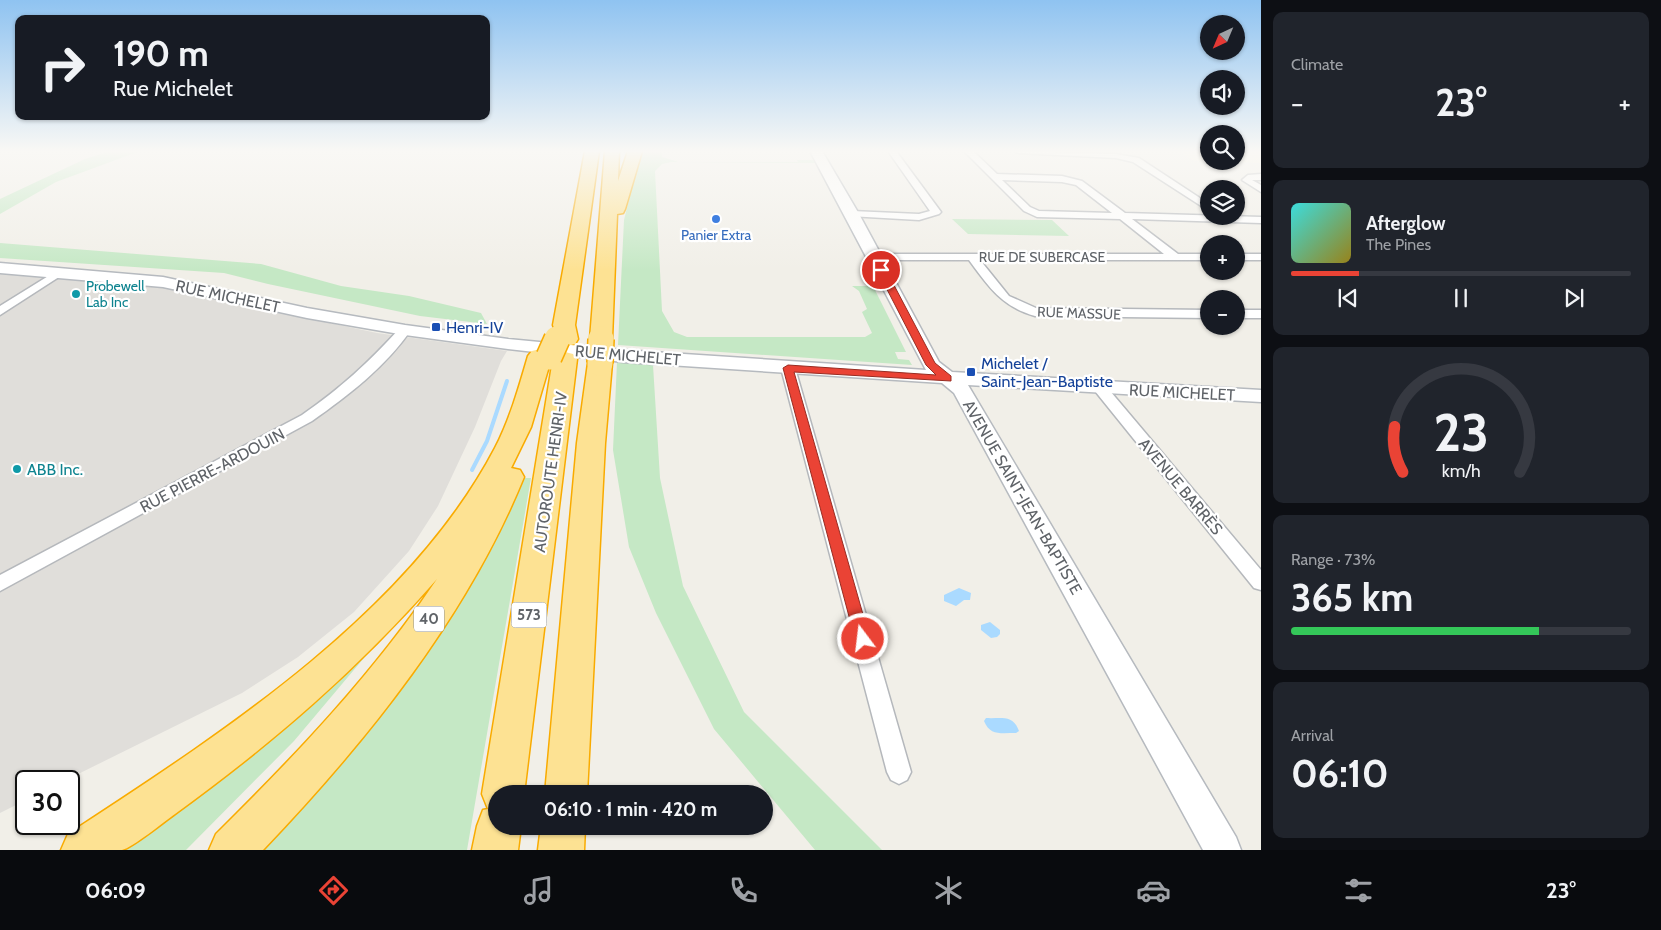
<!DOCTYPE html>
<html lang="en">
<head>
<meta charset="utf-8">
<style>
	:root { --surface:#171b24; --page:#20242c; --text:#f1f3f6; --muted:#9ea1a6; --line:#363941; --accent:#ea4335 }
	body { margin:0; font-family:Cabin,sans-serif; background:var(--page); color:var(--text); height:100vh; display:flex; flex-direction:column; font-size:19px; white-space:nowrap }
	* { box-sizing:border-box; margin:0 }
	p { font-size:16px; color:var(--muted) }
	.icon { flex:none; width:28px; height:28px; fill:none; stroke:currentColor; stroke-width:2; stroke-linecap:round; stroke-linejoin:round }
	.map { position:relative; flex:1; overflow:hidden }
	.details { display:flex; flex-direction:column; gap:12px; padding:12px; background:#0d0f14; width:400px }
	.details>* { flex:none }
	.banner { position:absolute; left:15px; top:15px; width:475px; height:105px; border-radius:10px; box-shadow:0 1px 4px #0004; background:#171b24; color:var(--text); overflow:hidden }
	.needle { width:32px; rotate:224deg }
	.controls { position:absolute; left:1200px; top:15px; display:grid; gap:10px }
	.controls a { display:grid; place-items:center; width:45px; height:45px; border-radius:50%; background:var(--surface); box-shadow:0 1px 4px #0004; font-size:25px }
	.speed { position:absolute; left:15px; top:770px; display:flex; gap:10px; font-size:25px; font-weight:700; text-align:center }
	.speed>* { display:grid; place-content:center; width:65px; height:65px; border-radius:50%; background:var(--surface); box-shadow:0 1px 4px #0004; line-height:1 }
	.speed .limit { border:2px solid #111; border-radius:8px; background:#fff; color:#111 }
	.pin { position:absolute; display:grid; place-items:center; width:42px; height:42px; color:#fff; margin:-21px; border:2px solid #fff; border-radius:50%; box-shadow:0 1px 5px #0007 }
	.me { position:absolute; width:55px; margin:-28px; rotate:345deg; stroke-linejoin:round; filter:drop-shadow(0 0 4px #0008) }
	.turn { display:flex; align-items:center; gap:18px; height:105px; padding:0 15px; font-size:22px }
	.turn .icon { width:65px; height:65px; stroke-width:2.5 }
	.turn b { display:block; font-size:35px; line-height:42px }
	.big { font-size:38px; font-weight:800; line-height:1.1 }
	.details .widget { flex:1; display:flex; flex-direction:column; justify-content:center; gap:8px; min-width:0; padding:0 18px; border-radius:10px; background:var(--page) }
	.details .dial { align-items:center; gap:0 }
	.dial svg { height:130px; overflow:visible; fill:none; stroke:var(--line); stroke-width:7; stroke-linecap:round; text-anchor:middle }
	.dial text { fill:var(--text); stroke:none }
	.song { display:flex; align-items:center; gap:15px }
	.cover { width:60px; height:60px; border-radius:8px; background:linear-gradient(135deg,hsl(180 70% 55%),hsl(50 70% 35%)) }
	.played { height:5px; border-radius:2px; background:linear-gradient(90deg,var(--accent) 20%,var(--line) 20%) }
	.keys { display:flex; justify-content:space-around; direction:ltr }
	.heat { display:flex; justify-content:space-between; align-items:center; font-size:28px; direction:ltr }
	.charge { height:8px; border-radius:4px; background:linear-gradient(90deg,#34c759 73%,var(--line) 0) }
	.trip { position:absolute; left:488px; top:785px; width:285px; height:50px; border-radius:25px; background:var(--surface); box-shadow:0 1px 4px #0004; font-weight:800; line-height:50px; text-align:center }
	.tab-bar { display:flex; height:80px; justify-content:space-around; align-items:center; background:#090b0e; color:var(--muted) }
	.tab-bar .icon { width:35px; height:35px }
	.tab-bar .active { color:var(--accent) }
	.tab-bar b { font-size:22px; color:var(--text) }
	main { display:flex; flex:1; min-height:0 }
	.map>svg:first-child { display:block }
	.commercial { fill:#fef7e0 }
	.industrial { fill:#e0deda }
	.green { fill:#c5e8c5 }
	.water { fill:#aadaff }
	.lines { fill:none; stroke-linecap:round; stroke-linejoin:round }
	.stream { stroke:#aadaff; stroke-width:4 }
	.street-casing { stroke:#b5b8bc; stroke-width:3 }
	.secondary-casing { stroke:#b6babf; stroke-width:3 }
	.highway-casing { stroke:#f9ab00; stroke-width:3 }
	.street { fill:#fff; fill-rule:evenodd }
	.secondary { fill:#fff; fill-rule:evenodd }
	.highway { fill:#fde293; fill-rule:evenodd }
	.highway-bridge-casing { stroke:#f9ab00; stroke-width:28; stroke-linecap:butt }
	.highway-bridge { stroke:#fde293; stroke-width:25 }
	.route { fill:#ea4335; stroke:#982c22 }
	.shop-dot { fill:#3f7fe0; stroke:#fff; stroke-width:2 }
	.culture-dot { fill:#0f9aa8; stroke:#fff; stroke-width:2 }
	.transit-dot { fill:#1a4fb4; stroke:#fff; stroke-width:2 }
	.labels { text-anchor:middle; stroke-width:4.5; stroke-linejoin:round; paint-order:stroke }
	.far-shop-label { font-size:14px; fill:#366cbe; stroke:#fff }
	.far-street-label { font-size:14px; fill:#5f6368; stroke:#fff }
	.far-culture-label { font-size:14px; fill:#0d838f; stroke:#fff; text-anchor:start }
	.shield { fill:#fff; stroke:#8f9295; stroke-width:1 }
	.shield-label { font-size:15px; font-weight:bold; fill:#5f6368 }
	.street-label { font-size:16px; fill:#5f6368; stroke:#fff }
	.transit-label { font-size:16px; fill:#164399; stroke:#fff; text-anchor:start }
	.culture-label { font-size:16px; fill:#0d838f; stroke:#fff; text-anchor:start }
</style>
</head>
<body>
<main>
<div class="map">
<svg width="1261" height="850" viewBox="0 0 1261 850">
	<rect width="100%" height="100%" fill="#f1efe8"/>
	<path class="commercial" d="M1132,151h77v10h27v-10h25v12l-67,-2 -14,-9z"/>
	<path class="industrial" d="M0,273l154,13 223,47 130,18 -6,10 -26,66 -37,79 -29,45 -55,61 -56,45 -56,36 -178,88h-38v19l-26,13z"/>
	<path class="green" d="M110,151h30l-84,31 -56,32v-15l85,-40z
		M641,151h20l1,6 16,5h120l-1,-2h17l2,3 -145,-1 -9,2 -7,7 7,140 12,21 13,5h178l7,-4 -10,-21 5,-3 -8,-18 -7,-5h21l33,66h-11l3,7 11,1 3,5 -294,-20 6,-125z
		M952,219l100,1 17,16 -101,-2z
		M0,243l261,21 80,22 68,10 72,17 6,11 -67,-8 -152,-32 -44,-11 -224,-15z
		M617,362l36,3 7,113 23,108 61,126 138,138h-67l-101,-121 -58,-116 -27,-66 -16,-97z
		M524,478h7l-64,372h-208l239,-317z
		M385,633l-91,108 -108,109h-83z"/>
	<path class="water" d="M959,588l12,5 -1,7h-6l-8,6 -12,-5v-6z
		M990,622l10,8v4l-3,3 -6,1 -10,-8v-5z
		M986,718c15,1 27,-4 33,13l-3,2c-15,0 -26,3 -32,-12z"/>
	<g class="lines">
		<path class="stream" d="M472,470l15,-29 20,-60"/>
		<defs>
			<path id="street" d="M888,151h8l45,61 -2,2 -20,6 -70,-4 -2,-2 5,-3 67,3 11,-3z
				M964,151h9l24,23 65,2 20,5 43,32 136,4v6l-129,-4 46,35h31v6h-229l29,36 27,12 173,2v8l-174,-2c-33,-9 -47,-30 -66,-56h-94l-5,-3 5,-3h289l-44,-35 -83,-2 -13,-6zM1002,180l60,2 14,3 36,28 -73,-2 -9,-4z
				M1014,151l102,3 23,4 70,46v7l-76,-49 -17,-4 -98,-5z
				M1261,174v6h-9l9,5v7l-19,-12 6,-5z
				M1236,254h25v6h-25z
				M58,270l4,1v4l-62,40v-9z
				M1236,310h25v8h-25z
				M405,326l6,4c-26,37 -62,65 -99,91l-312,170v-16l302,-160c40,-28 65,-51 99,-88z
				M788,364l7,4 116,404 -4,8 -8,4 -8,-4 -4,-8 -106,-404z
				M1100,384l5,1 156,185v20l-7,-2 -159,-197 -2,-3 2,-3z"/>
			<path id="secondary" d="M810,151h12l37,63 80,148 13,10 309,18v12l-293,-17 268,452 5,13h-38l-249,-457 -12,-10 -319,-21 -115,-13 -103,-14 -98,-17 -144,-31 -163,-14v-10l163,14 144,31 98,17 103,14 115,11 303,20z"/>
			<path id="highway" d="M585,151h14l-24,174 3,14 -3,5 -8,2 -8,-2 -6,-19z
				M605,151h14l-1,30 10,-30h14l-17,58 -2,4 -6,1 -5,125 -3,5 -8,2 -8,-2 -3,-5z
				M540,349l8,2 4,5 -21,71 -20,41 9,2 4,7c-57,140 -157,264 -261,373h-54l7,-16c80,-79 158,-161 221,-255 -81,92 -163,163 -262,235 -10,7 -43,34 -53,36 -17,0 -43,0 -61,0l7,-16c153,-100 340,-220 427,-386 15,-29 24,-61 33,-92l4,-5z
				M565,352l8,2 4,5 -53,435h-28v32h25l-3,24h-46l5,-24 6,-16 5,-1 -6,-15 71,-435 4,-5z
				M600,356l8,2 4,5 -7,80 -18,351h-42l32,-351 11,-80 4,-5z
				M541,826h44l-1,24h-46z"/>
		</defs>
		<use href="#street" class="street-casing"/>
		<use href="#secondary" class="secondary-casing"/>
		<use href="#highway" class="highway-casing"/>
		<use href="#street" class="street"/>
		<use href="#secondary" class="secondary"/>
		<use href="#highway" class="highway"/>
		<defs>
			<path id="highway-bridge" d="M549,357l8,-18
				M600,363l1,-24"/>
		</defs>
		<use href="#highway-bridge" class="highway-bridge-casing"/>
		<use href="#highway-bridge" class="highway-bridge"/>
	</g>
	<linearGradient id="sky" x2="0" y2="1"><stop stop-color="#8fc3f1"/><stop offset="0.56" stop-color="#f9f8f5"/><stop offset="1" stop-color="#f9f8f5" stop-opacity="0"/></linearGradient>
	<rect width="1261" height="270" fill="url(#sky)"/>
	<path class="route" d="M881,267l5,3 49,93 16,13v5l-157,-9 76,267 -2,5 -5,2 -6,-2 -2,-5 -72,-271 5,-3 148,10 -10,-10 -49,-95z"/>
	<circle class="shop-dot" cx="716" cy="219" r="5"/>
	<g class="culture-dot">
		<circle cx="76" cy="294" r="5"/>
		<circle cx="17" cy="469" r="5"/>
	</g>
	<g class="transit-dot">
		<rect x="431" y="322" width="10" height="10" rx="2.5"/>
		<rect x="966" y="367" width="10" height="10" rx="2.5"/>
	</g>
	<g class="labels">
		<g class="far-shop-label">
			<text x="716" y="240">Panier Extra</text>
		</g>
		<g class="far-street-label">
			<text x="1042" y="262">RUE DE SUBERCASE</text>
			<text transform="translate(1079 313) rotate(2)" y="5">RUE MASSUE</text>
		</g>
		<g class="far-culture-label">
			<text x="86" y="291">Probewell<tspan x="86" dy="16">Lab Inc</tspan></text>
		</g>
		<g class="shield">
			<rect x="511.5" y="602.5" width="35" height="25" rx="4"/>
			<rect x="414" y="606.5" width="30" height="25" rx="4"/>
		</g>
		<g class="shield-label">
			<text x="529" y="620">573</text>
			<text x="429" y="624">40</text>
		</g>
		<g class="street-label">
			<text transform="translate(228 296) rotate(12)" y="6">RUE MICHELET</text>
			<text transform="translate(628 355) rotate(5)" y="6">RUE MICHELET</text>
			<text transform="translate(1182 392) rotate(3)" y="6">RUE MICHELET</text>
			<text transform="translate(212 470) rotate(-28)" y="6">RUE PIERRE-ARDOUIN</text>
			<text transform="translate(550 472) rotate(-82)" y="6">AUTOROUTE HENRI-IV</text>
			<text transform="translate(1181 486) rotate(50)" y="6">AVENUE BARRÈS</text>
			<text transform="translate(1023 497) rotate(60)" y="6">AVENUE SAINT-JEAN-BAPTISTE</text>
		</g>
		<g class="transit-label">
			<text x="446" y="333">Henri-IV</text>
			<text x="981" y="369">Michelet /<tspan x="981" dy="18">Saint-Jean-Baptiste</tspan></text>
		</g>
		<g class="culture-label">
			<text x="27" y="475">ABB Inc.</text>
		</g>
	</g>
</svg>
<div class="controls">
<a><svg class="needle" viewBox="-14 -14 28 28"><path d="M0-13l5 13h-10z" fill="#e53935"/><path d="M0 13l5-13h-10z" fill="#9ea1a6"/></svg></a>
<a><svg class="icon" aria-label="sound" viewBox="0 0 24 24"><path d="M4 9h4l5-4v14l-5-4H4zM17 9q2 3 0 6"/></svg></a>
<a><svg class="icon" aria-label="search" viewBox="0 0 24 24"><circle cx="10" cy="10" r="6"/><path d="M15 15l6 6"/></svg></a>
<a><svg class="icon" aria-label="layers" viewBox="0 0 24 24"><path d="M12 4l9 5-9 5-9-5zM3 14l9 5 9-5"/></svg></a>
<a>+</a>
<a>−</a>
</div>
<div class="speed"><div class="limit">30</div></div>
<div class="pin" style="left:881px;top:270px;background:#d93025"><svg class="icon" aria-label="arrive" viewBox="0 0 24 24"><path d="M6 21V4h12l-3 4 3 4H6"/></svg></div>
<svg class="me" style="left:863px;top:639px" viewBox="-20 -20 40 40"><circle r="17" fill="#ea4335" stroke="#fff" stroke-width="3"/><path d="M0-11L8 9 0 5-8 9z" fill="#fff"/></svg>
<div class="trip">06:10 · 1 min · 420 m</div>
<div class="banner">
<div class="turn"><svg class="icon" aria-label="right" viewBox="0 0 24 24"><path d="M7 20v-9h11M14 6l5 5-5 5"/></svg><div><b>190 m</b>Rue Michelet</div></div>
</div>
</div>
<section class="details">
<div class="widget"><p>Climate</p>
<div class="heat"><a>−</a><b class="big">23°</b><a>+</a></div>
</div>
<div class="widget">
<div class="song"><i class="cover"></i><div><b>Afterglow</b><p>The Pines</p></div></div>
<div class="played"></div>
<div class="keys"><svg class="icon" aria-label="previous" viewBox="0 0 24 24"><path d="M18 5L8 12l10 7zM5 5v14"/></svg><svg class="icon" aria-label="pause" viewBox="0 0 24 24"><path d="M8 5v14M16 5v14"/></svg><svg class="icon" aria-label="next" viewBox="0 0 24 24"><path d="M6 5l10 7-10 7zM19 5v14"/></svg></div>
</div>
<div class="widget dial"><svg viewBox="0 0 100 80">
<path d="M14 69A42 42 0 1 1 86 69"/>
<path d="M14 69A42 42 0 0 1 9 41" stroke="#ea4335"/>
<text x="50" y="56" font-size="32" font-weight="700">23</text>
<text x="50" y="72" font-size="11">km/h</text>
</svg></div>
<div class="widget"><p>Range · 73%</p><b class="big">365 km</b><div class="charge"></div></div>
<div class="widget"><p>Arrival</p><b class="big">06:10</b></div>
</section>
</main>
<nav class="tab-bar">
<b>06:09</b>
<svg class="icon active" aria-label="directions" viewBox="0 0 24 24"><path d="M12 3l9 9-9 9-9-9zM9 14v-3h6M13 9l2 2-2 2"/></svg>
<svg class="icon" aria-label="music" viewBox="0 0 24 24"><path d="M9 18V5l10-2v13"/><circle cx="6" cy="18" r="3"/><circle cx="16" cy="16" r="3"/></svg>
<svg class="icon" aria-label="phone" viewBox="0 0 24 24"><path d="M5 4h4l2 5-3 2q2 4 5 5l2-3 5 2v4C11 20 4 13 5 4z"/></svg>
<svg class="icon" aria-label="climate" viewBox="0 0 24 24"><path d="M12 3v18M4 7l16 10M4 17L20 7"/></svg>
<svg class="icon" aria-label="car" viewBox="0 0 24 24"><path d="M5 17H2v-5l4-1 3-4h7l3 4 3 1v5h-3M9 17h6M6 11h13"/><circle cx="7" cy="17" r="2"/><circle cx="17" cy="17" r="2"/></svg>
<svg class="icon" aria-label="filters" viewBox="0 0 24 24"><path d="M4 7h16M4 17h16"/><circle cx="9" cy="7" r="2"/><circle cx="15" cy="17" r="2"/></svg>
<b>23°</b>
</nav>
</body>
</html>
